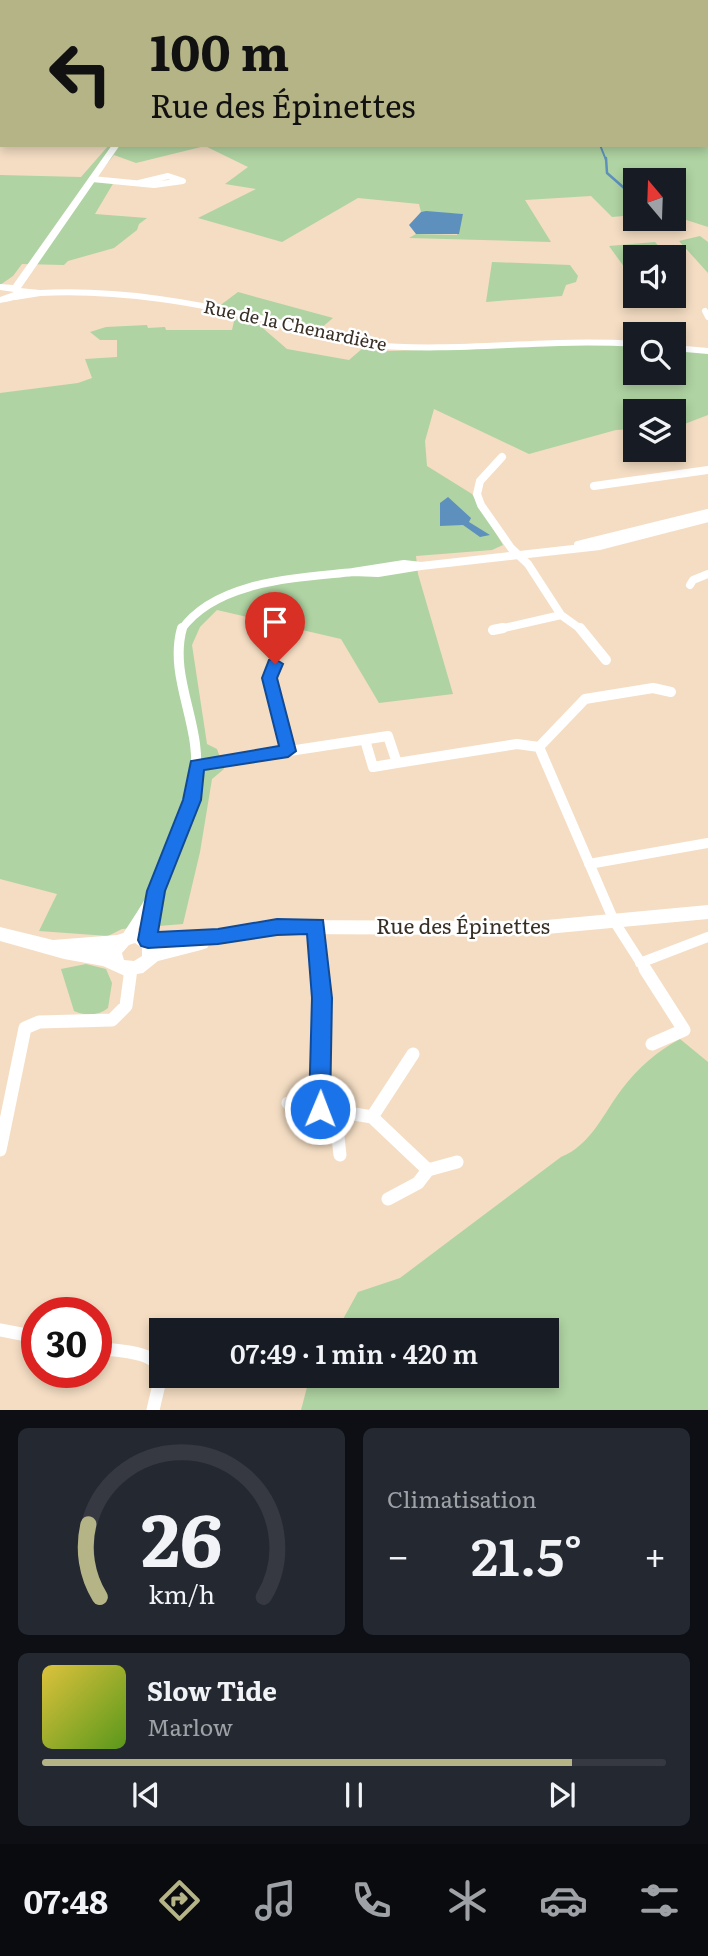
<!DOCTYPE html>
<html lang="fr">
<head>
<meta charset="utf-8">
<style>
	:root { --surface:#171b24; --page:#242831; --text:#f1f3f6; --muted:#9ea1a6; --line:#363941; --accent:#b5b487 }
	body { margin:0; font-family:Literata,serif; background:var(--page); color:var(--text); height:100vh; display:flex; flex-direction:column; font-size:26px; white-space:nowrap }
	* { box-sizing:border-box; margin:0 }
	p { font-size:23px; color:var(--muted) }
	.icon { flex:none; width:38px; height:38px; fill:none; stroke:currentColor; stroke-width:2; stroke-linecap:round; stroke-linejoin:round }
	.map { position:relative; height:1410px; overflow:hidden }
	.side { display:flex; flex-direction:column; gap:18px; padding:18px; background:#0d0f14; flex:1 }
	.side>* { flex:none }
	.hud { position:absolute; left:0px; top:0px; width:709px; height:147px; box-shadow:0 4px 10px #0003; background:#b5b487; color:#111; overflow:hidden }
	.needle { width:46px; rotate:341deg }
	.tools { position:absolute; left:623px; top:168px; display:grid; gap:14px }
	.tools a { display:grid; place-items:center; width:63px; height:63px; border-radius:0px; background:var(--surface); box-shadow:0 4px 10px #0003; font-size:35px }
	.speed { position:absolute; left:21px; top:1297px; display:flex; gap:14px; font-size:35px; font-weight:700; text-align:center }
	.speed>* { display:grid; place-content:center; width:91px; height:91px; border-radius:50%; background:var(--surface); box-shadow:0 4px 10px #0003; line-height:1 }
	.speed .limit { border:10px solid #d22; background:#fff; color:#111 }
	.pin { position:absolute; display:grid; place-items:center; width:60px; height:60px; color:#fff; margin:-72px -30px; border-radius:50% 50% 50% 0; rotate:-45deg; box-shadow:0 0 7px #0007 }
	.pin .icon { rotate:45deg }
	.me { position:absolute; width:77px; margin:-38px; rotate:1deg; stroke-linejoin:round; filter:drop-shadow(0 0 5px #0008) }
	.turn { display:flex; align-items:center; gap:24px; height:147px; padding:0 35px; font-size:32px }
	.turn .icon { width:91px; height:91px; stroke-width:2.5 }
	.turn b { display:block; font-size:49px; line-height:60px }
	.big { font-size:52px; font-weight:600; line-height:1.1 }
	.side .widget { flex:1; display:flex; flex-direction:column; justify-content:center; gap:10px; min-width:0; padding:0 24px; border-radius:10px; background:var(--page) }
	.side .dial { align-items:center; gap:0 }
	.dial svg { height:182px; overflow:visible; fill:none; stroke:var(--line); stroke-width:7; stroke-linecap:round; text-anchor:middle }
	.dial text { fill:var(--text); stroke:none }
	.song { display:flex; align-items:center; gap:21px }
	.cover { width:84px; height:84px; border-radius:10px; background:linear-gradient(135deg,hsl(50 70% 55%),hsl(90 70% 35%)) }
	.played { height:7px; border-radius:4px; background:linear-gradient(90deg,var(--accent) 85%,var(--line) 85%) }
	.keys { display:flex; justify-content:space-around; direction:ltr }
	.heat { display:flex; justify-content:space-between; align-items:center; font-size:38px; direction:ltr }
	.side .tiles { flex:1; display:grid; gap:18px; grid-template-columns:1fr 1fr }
	.widget:last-child { grid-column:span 2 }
	.trip { position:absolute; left:149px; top:1318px; width:410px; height:70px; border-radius:0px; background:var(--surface); box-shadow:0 4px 10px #0003; font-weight:600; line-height:70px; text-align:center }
	.tab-bar { display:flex; height:112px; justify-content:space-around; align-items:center; background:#090b0e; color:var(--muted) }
	.tab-bar .icon { width:49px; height:49px }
	.tab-bar .active { color:var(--accent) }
	.tab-bar b { font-size:32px; color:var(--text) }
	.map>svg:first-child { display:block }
	.green { fill:#afd3a2 }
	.water { fill:#5e90bd }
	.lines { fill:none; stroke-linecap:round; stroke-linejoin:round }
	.stream-far1 { stroke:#5e90bd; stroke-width:2 }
	.stream { stroke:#5e90bd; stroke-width:2.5 }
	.canal { fill:#5e90bd; fill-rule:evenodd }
	.street-far3 { stroke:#fff; stroke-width:6 }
	.street-far2 { stroke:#fff; stroke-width:8 }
	.street-far1 { stroke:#fff; stroke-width:10 }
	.street { stroke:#fff; stroke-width:13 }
	.secondary { fill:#fff; fill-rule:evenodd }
	.route { fill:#1a73e8; stroke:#114b97; stroke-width:2 }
	.labels { text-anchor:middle; stroke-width:5; stroke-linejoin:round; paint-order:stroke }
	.far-street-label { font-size:18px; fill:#382f25; stroke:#fff }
	.street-label { font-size:21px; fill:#382f25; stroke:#fff }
</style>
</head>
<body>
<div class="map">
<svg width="708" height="1410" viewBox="0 0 708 1410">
	<rect width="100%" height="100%" fill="#f4ddc3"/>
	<path class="green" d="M0,0h242l-240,2 -2,25z
		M708,124v103l-34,-11v-36h-39v35l-23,2 -21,-21 -66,4 26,42 -142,-4 7,-4 41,1 6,-21 -42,-2 -2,-8 -61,-6 -76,44 -84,-24 58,-29 -31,-5 23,-17 -43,-21 -69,17 -22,-8 -21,26 21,1 -19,32 52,4 -8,6 -2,6 -23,18 -46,13 -4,4 -42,-1 -9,12 -13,9v-110l81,2 28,-32h598z
		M700,236l8,6v31l-29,-32z
		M655,242l14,15h-34v25l-26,-36z
		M492,262l78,3 8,11 -2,6 -10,3 -4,11 -76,6z
		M238,292l95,26 -12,10 -103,-21z
		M235,317l16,1 36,31 62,11 14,-12 26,3 225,-7 21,2v27h39v-23l34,3v62l-34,13v-17h-39v18l-19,1 -87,24 -95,-45 -9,32 2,25 45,28 31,51 -11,5 -76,6 2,18 35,120 -74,9 -38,-64 -124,-29 -17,17 -8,18 15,99 10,5 7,20 -12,10 -12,73 -17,72 -61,5 -14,7 -69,-5 18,-37 -57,-15v-486l78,-10 14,-5 -7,-19 32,-2v-17h-17l-10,-8 16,-5 41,-2 1,3 17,-1 1,3h66z
		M86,964l20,5 6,14 -4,25c-10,8 -23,8 -34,3l-13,-42z
		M680,1039l28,23v348h-407l9,-34h236v-46h-209l21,-38 42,-14 161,-121c30,-12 42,-43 61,-68 17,-22 34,-37 58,-50z"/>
	<path class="water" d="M426,211l37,3 -4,20h-43l-7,-9 12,-13z
		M448,497l23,21 -2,4 21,13 -10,2 -17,-12 -23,1v-23z"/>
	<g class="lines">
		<path class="stream-far1" d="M600,145l6,15"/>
		<path class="stream" d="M606,158l1,15 24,21"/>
		<path class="canal" d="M0,22h2v4h-2z"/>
		<path class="street-far3" d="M92,179l62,6 29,-4 -15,-5 -29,7
			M40,293c81,-4 158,10 237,29 30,7 61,20 92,23 89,8 177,-7 266,-1
			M15,297l25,-4 -21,-2
			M705,311l3,6
			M674,348l34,3"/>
		<path class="street-far2" d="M502,457l-22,24 -3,13 4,11 30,43 17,16 33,51 21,15
			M594,486l114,-16
			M578,545l130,-32
			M404,564l17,2 -43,7 -25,-1z
			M421,566l179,-20 108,-28
			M690,585l3,-5 15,-6
			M181,630c35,-50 118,-52 172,-58
			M495,630l66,-15"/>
		<path class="street-far1" d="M580,628l26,32
			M493,630l10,-2
			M275,664l-5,14 18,73
			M365,740l8,27 24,-4
			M197,765l191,-29 9,27 120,-19 22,3
			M589,864l119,-21
			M316,926l4,45
			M126,938c37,-54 78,-126 69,-194 -5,-39 -24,-77 -13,-116
			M147,940l9,-49
			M640,963l68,-26
			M646,971l-32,-50 -75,-174 46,-48 68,-11 18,4"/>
		<path class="street" d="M320,969v140
			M645,969l39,61 -32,14
			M288,1103l84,14 41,-63
			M335,1111l5,44
			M372,1117l56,53 29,-8
			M0,1150l25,-122 14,-6 73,-2 14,-14 5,-37
			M388,1199l30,-16 10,-13
			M0,1330l37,7
			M96,1348c18,3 62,2 65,24
			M153,1410l8,-34"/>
		<path class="secondary" d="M218,0h6l-8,2z
			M112,145h8l-99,143 3,5c-7,8 -14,8 -24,10v-6l14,-5 -14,-2v-6l13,1z
			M708,905v14l-172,16 -259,-1 -68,11 -2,3 -6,2 -43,11 -15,12 -18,3 -22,-10 -39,-7 -64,-18v-14l53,13 64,-5 20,-6 12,6 69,-5 59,-10 259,1zM135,943l7,5v8l-8,5 -10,-1 -2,-7 7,-8z"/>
	</g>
	<path class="route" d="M275,659l8,5 -6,14 19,73 -8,6 -84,13 -3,30 -36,91 -7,41 60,-3 59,-10 46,1 9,78 -2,111 -3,7 -7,2 -8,-2 -3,-7 3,-111 -5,-64 -30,1 -59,9 -70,4 -7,-2 -3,-6 9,-49 36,-91 8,-39 88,-15 -17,-68 7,-18z"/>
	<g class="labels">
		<g class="far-street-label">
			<text transform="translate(295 326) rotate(12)" y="6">Rue de la Chenardière</text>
		</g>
		<g class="street-label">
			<text x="463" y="934">Rue des Épinettes</text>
		</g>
	</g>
</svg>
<div class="tools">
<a><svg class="needle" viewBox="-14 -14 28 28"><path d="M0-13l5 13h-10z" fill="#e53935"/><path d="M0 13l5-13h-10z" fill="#9ea1a6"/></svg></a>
<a><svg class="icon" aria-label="sound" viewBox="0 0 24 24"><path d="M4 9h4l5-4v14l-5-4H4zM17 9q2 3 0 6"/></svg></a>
<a><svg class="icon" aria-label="search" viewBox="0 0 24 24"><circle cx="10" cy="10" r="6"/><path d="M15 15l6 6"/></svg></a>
<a><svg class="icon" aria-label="layers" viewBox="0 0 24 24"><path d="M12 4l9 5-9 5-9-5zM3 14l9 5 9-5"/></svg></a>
</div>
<div class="speed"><div class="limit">30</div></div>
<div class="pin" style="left:275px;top:664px;background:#d93025"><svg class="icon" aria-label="arrive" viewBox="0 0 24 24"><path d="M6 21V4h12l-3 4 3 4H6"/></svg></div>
<svg class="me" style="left:320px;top:1109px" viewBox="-20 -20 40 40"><circle r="17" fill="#1a73e8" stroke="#fff" stroke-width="3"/><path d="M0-11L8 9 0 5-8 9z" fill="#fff"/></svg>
<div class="trip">07:49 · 1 min · 420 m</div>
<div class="hud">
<div class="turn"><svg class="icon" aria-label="left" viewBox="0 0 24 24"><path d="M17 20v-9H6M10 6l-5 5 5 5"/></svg><div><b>100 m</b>Rue des Épinettes</div></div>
</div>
</div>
<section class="side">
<div class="tiles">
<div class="widget dial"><svg viewBox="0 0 100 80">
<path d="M14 69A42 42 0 1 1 86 69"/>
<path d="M14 69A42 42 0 0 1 9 37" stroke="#b5b487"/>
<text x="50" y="56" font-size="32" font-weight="700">26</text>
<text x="50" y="72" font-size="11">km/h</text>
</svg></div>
<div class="widget"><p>Climatisation</p>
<div class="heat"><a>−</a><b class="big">21.5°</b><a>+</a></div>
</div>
<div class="widget">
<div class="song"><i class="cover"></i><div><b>Slow Tide</b><p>Marlow</p></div></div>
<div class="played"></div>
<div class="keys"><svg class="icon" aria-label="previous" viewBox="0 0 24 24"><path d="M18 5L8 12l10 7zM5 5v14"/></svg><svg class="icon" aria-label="pause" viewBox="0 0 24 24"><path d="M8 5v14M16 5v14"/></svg><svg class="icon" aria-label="next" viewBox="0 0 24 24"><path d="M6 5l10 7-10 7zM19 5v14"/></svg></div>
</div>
</div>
</section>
<nav class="tab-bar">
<b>07:48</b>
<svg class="icon active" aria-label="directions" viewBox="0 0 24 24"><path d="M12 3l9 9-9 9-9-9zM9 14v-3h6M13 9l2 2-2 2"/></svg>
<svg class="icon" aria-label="music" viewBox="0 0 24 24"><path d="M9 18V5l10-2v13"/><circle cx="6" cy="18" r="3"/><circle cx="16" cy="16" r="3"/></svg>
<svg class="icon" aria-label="phone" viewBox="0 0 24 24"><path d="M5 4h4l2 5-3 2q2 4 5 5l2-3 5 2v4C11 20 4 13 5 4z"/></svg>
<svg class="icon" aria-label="climate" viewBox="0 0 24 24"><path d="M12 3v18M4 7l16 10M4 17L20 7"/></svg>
<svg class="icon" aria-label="car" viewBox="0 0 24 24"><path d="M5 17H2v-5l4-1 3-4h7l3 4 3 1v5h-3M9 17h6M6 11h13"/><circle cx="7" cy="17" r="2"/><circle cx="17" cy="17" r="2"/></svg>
<svg class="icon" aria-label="filters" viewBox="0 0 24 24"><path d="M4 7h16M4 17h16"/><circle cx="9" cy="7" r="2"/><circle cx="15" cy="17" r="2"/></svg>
</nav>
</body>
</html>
